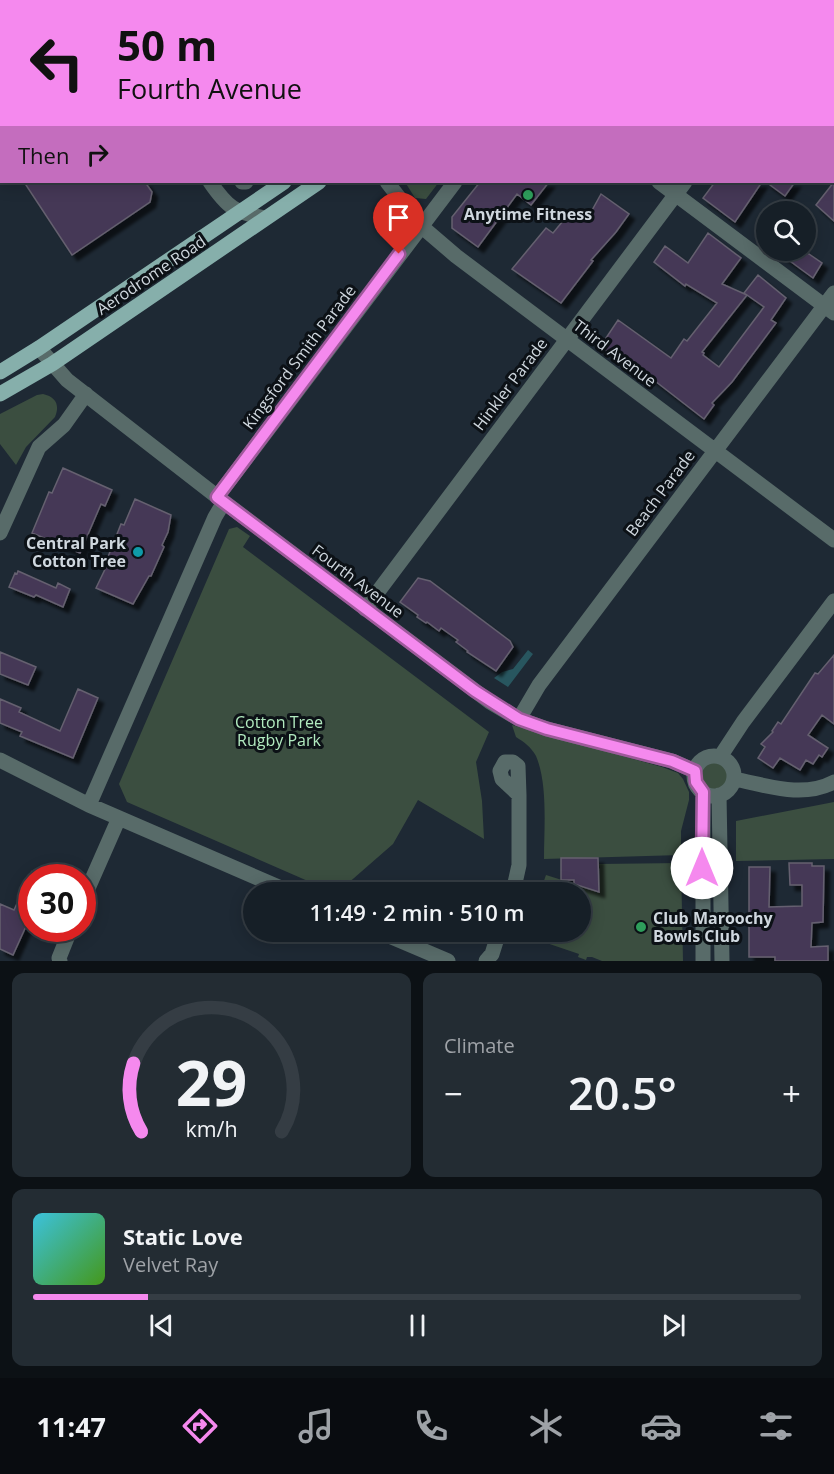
<!DOCTYPE html>
<html lang="en">
<head>
<meta charset="utf-8">
<style>
	:root { --surface:#161f27; --page:#232c33; --text:#f1f3f6; --muted:#9ea2a7; --line:#353d44; --accent:#f589ee }
	body { margin:0; font-family:"Open Sans",sans-serif; background:var(--page); color:var(--text); height:100vh; display:flex; flex-direction:column; font-size:22px; white-space:nowrap }
	* { box-sizing:border-box; margin:0 }
	p { font-size:20px; color:var(--muted) }
	.icon { flex:none; width:33px; height:33px; fill:none; stroke:currentColor; stroke-width:2; stroke-linecap:round; stroke-linejoin:round }
	.map { position:relative; height:961px; overflow:hidden }
	.panel { display:flex; flex-direction:column; gap:12px; padding:12px; background:#0c1115; flex:1 }
	.panel>* { flex:none }
	.hud { position:absolute; left:0px; top:0px; width:834px; height:183px; box-shadow:0 3px 15px #0003,0 0 0 2px var(--line); background:#f589ee; color:#111; overflow:hidden }
	.tools { position:absolute; left:756px; top:201px; display:grid; gap:12px }
	.tools a { display:grid; place-items:center; width:60px; height:60px; border-radius:50%; background:var(--surface); box-shadow:0 3px 15px #0003,0 0 0 2px var(--line); font-size:30px }
	.speed { position:absolute; left:18px; top:864px; display:flex; gap:12px; font-size:30px; font-weight:700; text-align:center }
	.speed>* { display:grid; place-content:center; width:78px; height:78px; border-radius:50%; background:var(--surface); box-shadow:0 3px 15px #0003,0 0 0 2px var(--line); line-height:1 }
	.speed .limit { border:9px solid #d22; background:#fff; color:#111 }
	.pin { position:absolute; display:grid; place-items:center; width:51px; height:51px; color:#fff; margin:-62px -26px; border-radius:50% 50% 50% 0; rotate:-45deg; box-shadow:0 0 6px #0007 }
	.pin .icon { rotate:45deg }
	.me { position:absolute; width:66px; margin:-33px; rotate:0deg; stroke-linejoin:round; filter:drop-shadow(0 0 4px #0008) }
	.turn { display:flex; align-items:center; gap:21px; height:126px; padding:0 18px; font-size:27px }
	.turn .icon { width:78px; height:78px; stroke-width:2.5 }
	.turn b { display:block; font-size:42px; line-height:51px }
	.then { display:flex; align-items:center; height:57px; padding:0 18px; background:#0003; gap:12px; font-size:22px }
	.big { font-size:45px; font-weight:600; line-height:1.1 }
	.panel .tile { flex:1; display:flex; flex-direction:column; justify-content:center; gap:9px; min-width:0; padding:0 21px; border-radius:12px; background:var(--page) }
	.panel .dial { align-items:center; gap:0 }
	.dial svg { height:156px; overflow:visible; fill:none; stroke:var(--line); stroke-width:7; stroke-linecap:round; text-anchor:middle }
	.dial text { fill:var(--text); stroke:none }
	.song { display:flex; align-items:center; gap:18px }
	.cover { width:72px; height:72px; border-radius:9px; background:linear-gradient(135deg,hsl(190 70% 55%),hsl(100 70% 35%)) }
	.played { height:6px; border-radius:3px; background:linear-gradient(90deg,var(--accent) 15%,var(--line) 15%) }
	.keys { display:flex; justify-content:space-around; direction:ltr }
	.heat { display:flex; justify-content:space-between; align-items:center; font-size:33px; direction:ltr }
	.panel .tiles { flex:1; display:grid; gap:12px; grid-template-columns:1fr 1fr }
	.tile:last-child { grid-column:span 2 }
	.trip { position:absolute; left:243px; top:882px; width:348px; height:60px; border-radius:30px; background:var(--surface); box-shadow:0 3px 15px #0003,0 0 0 2px var(--line); font-weight:600; line-height:60px; text-align:center }
	.tabs { display:flex; height:96px; justify-content:space-around; align-items:center; background:#090c10; color:var(--muted) }
	.tabs .icon { width:42px; height:42px }
	.tabs .current { color:var(--accent) }
	.tabs b { font-size:27px; color:var(--text) }
	.map>svg:first-child { display:block }
	.green { fill:#3b4e40 }
	.water { fill:#28565f }
	.building { fill:#453957; stroke:#65606f; stroke-width:1.5; fill-rule:evenodd; filter:url(#shadow) }
	.lines { fill:none; stroke-linecap:round; stroke-linejoin:round }
	.minor { stroke:#586b69; stroke-width:15 }
	.major { stroke:#86afab; stroke-width:15 }
	.route-casing { stroke:#9f599b; stroke-width:15 }
	.route { stroke:#f589ee; stroke-width:10 }
	.leisure-dot { fill:#2e9e5b; stroke:#0c1116; stroke-width:2 }
	.culture-dot { fill:#0f9aa8; stroke:#0c1116; stroke-width:2 }
	.labels { text-anchor:middle; stroke-width:6; stroke-linejoin:round; paint-order:stroke }
	.poi-label { font-size:16px; font-weight:bold; fill:#cfd7de; stroke:#0c1116 }
	.street-label { font-size:16px; fill:#cfd7de; stroke:#0c1116 }
	.park-label { font-size:16px; fill:#b1eabf; stroke:#0c1116 }
</style>
</head>
<body>
<div class="map">
<svg width="834" height="961" viewBox="0 0 834 961">
	<defs>
		<filter id="shadow"><feDropShadow dx="5.5" dy="5.5" stdDeviation="1.5" flood-color="#0009"/></filter>
	</defs>
	<rect width="100%" height="100%" fill="#1e2934"/>
	<path class="green" d="M405,182h34l-13,17 -11,-1z
		M43,394c13,3 17,11 12,23l-29,30 -10,18 -16,-21v-30l37,-19z
		M237,527l13,9 -7,11 246,185 -13,30 6,39 2,38 -66,-39 -25,44 -55,48h-5l-206,-90 -8,-18 110,-255z
		M512,725l150,42 16,6 5,6 6,13v8l-8,31v24l-137,4c0,-30 4,-75 -8,-103 -5,-9 -12,-14 -20,-19z
		M700 775a14 14 0 1 1 28 0a14 14 0 1 1-28 0Z
		M834,802v57l-98,2v-40z
		M681,863l2,98h-81l-10,-4h-5l-1,3 -8,-3 1,-3 -53,-18 1,-4h53v-40h-40l6,-17 54,17 -1,-28z"/>
	<path class="water" d="M528,650l5,4 -25,33 -14,-9 8,-6 11,-3z"/>
	<path class="building" d="M24,182h121l7,10 -2,10 -78,53z
		M480,182h69l-18,23 -14,-11 -39,53 -26,-19v-11z
		M715,182h47l-27,40 -32,-24z
		M766,182h29l-10,14z
		M834,182v39l-18,-16z
		M601,194l28,20 -13,18 -25,28 2,1 -32,42 -49,-34 34,-41 7,5 19,-23 14,11z
		M708,233l33,25 -19,26 25,11 -3,-2 14,-18 28,23 -15,22 5,3 -44,59 -20,21 2,2 -10,14 -49,-38 -55,-34 18,-27 53,38 13,-19 3,2 30,-38 -31,-19 -1,2 -31,-24 11,-16 23,17zM747,295l17,12 -45,60 -16,-12 1,-2 -2,-1z
		M775,250h28l19,13 -9,15z
		M63,468l49,22 -7,16 -4,-2 -21,49 -48,-20 17,-41 3,1z
		M135,499l36,16 -3,17 -6,13 2,2 -13,29h-2l-16,28 -37,-16 12,-25 -2,-1 15,-38 3,1z
		M18,571l38,17 2,-5 12,6 -7,18 -27,-12 -2,2 -25,-10 6,-14 2,1z
		M418,578l12,3 80,60 3,6 -17,24 -29,-19 1,-1 -12,-9 2,-2 -17,-12 -2,3 -12,-9 -1,1 -9,-6 1,-2 -18,-13z
		M0,652l36,15 -8,18 -28,-11z
		M834,655v69l-12,-9 -14,20 20,13 -6,9 -3,-2 -6,9 -7,-4 -6,10 -20,-12 -7,10 -15,-10 7,-11 -4,-3 12,-12 -1,-1 6,-9 3,2 34,-51 3,1z
		M78,689l20,9 -25,60 -53,-22 2,-4 -22,-9v-24l21,9 -2,4 41,19z
		M561,858h37l1,34 -25,-8v-4h-13z
		M789,863h23v3h12l-1,56 -11,1 -1,24 17,-1v15h-53v-4h-26v-90h21l-1,40 33,-1v-21h-12z
		M32,871v42l-19,42 -13,-6v-45l14,6z"/>
	<g class="lines">
		<path class="minor" d="M88,0l1,2
			M416,0l1,2
			M223,2l2,-2
			M821,2l2,-2
			M0,152l2,-1
			M210,182c18,26 24,30 55,36
			M242,182h4
			M387,182l34,44 35,30 378,284
			M659,182l175,131
			M39,348l28,32 157,122 266,200 29,17 28,10 125,32 23,10
			M217,497l238,-315
			M0,533l39,-86 25,-22 22,-31
			M365,609l320,-427
			M519,719l20,-34 295,-392
			M694 776a20 20 0 1 1 40 0a20 20 0 1 1-40 0Z
			M720,757l23,-35 91,-121
			M0,760l89,45 201,87
			M505,762h8l5,4 1,29 -17,-16 -2,-8z
			M734,779c32,6 68,20 100,3
			M703,792v169
			M719,795l3,166
			M89,805l126,-288 9,-15
			M513,892l6,-27v-70
			M82,902l37,-84
			M380,932l68,29
			M60,961l-1,-3 12,-30
			M486,961l6,-7 7,-22"/>
		<path class="major" d="M556,2l3,-2
			M601,2l3,-2
			M0,372l39,-24 245,-166
			M0,394l52,-30 267,-182"/>
	</g>
	<g class="lines">
		<defs>
			<path id="route" d="M399,254l-182,243 258,194 44,28 28,10 125,32 23,10 1,11 7,10 -1,76"/>
		</defs>
		<use href="#route" class="route-casing"/>
		<use href="#route" class="route"/>
	</g>
	<g class="leisure-dot">
		<circle cx="528" cy="195" r="6"/>
		<circle cx="641" cy="927" r="6"/>
	</g>
	<circle class="culture-dot" cx="138" cy="552" r="6"/>
	<g class="labels">
		<g class="poi-label">
			<text x="528" y="220">Anytime Fitness</text>
			<text x="126" y="549" text-anchor="end">Central Park<tspan x="126" dy="18">Cotton Tree</tspan></text>
			<text x="653" y="924" text-anchor="start">Club Maroochy<tspan x="653" dy="18">Bowls Club</tspan></text>
		</g>
		<g class="street-label">
			<text transform="translate(151 275) rotate(-34)" y="6">Aerodrome Road</text>
			<text transform="translate(615 353) rotate(37)" y="6">Third Avenue</text>
			<text transform="translate(299 357) rotate(-53)" y="6">Kingsford Smith Parade</text>
			<text transform="translate(510 384) rotate(-53)" y="6">Hinkler Parade</text>
			<text transform="translate(660 493) rotate(-53)" y="6">Beach Parade</text>
			<text transform="translate(358 581) rotate(37)" y="6">Fourth Avenue</text>
		</g>
		<g class="park-label">
			<text x="279" y="728">Cotton Tree<tspan x="279" dy="18">Rugby Park</tspan></text>
		</g>
	</g>
</svg>
<div class="tools">
<a><svg class="icon" aria-label="search" viewBox="0 0 24 24"><circle cx="10" cy="10" r="6"/><path d="M15 15l6 6"/></svg></a>
</div>
<div class="speed"><div class="limit">30</div></div>
<div class="pin" style="left:399px;top:254px;background:#d93025"><svg class="icon" aria-label="arrive" viewBox="0 0 24 24"><path d="M6 21V4h12l-3 4 3 4H6"/></svg></div>
<svg class="me" style="left:702px;top:868px" viewBox="-20 -20 40 40"><circle r="19" fill="#fff"/><path d="M0-13L10 11 0 6-10 11z" fill="#f589ee"/></svg>
<div class="trip">11:49 · 2 min · 510 m</div>
<div class="hud">
<div class="turn"><svg class="icon" aria-label="left" viewBox="0 0 24 24"><path d="M17 20v-9H6M10 6l-5 5 5 5"/></svg><div><b>50 m</b>Fourth Avenue</div></div>
<div class="then">Then<svg class="icon" aria-label="right" viewBox="0 0 24 24"><path d="M7 20v-9h11M14 6l5 5-5 5"/></svg></div>
</div>
</div>
<section class="panel">
<div class="tiles">
<div class="tile dial"><svg viewBox="0 0 100 80">
<path d="M14 69A42 42 0 1 1 86 69"/>
<path d="M14 69A42 42 0 0 1 10 34" stroke="#f589ee"/>
<text x="50" y="56" font-size="32" font-weight="700">29</text>
<text x="50" y="72" font-size="11">km/h</text>
</svg></div>
<div class="tile"><p>Climate</p>
<div class="heat"><a>−</a><b class="big">20.5°</b><a>+</a></div>
</div>
<div class="tile">
<div class="song"><i class="cover"></i><div><b>Static Love</b><p>Velvet Ray</p></div></div>
<div class="played"></div>
<div class="keys"><svg class="icon" aria-label="previous" viewBox="0 0 24 24"><path d="M18 5L8 12l10 7zM5 5v14"/></svg><svg class="icon" aria-label="pause" viewBox="0 0 24 24"><path d="M8 5v14M16 5v14"/></svg><svg class="icon" aria-label="next" viewBox="0 0 24 24"><path d="M6 5l10 7-10 7zM19 5v14"/></svg></div>
</div>
</div>
</section>
<nav class="tabs">
<b>11:47</b>
<svg class="icon current" aria-label="directions" viewBox="0 0 24 24"><path d="M12 3l9 9-9 9-9-9zM9 14v-3h6M13 9l2 2-2 2"/></svg>
<svg class="icon" aria-label="music" viewBox="0 0 24 24"><path d="M9 18V5l10-2v13"/><circle cx="6" cy="18" r="3"/><circle cx="16" cy="16" r="3"/></svg>
<svg class="icon" aria-label="phone" viewBox="0 0 24 24"><path d="M5 4h4l2 5-3 2q2 4 5 5l2-3 5 2v4C11 20 4 13 5 4z"/></svg>
<svg class="icon" aria-label="climate" viewBox="0 0 24 24"><path d="M12 3v18M4 7l16 10M4 17L20 7"/></svg>
<svg class="icon" aria-label="car" viewBox="0 0 24 24"><path d="M5 17H2v-5l4-1 3-4h7l3 4 3 1v5h-3M9 17h6M6 11h13"/><circle cx="7" cy="17" r="2"/><circle cx="17" cy="17" r="2"/></svg>
<svg class="icon" aria-label="filters" viewBox="0 0 24 24"><path d="M4 7h16M4 17h16"/><circle cx="9" cy="7" r="2"/><circle cx="15" cy="17" r="2"/></svg>
</nav>
</body>
</html>
